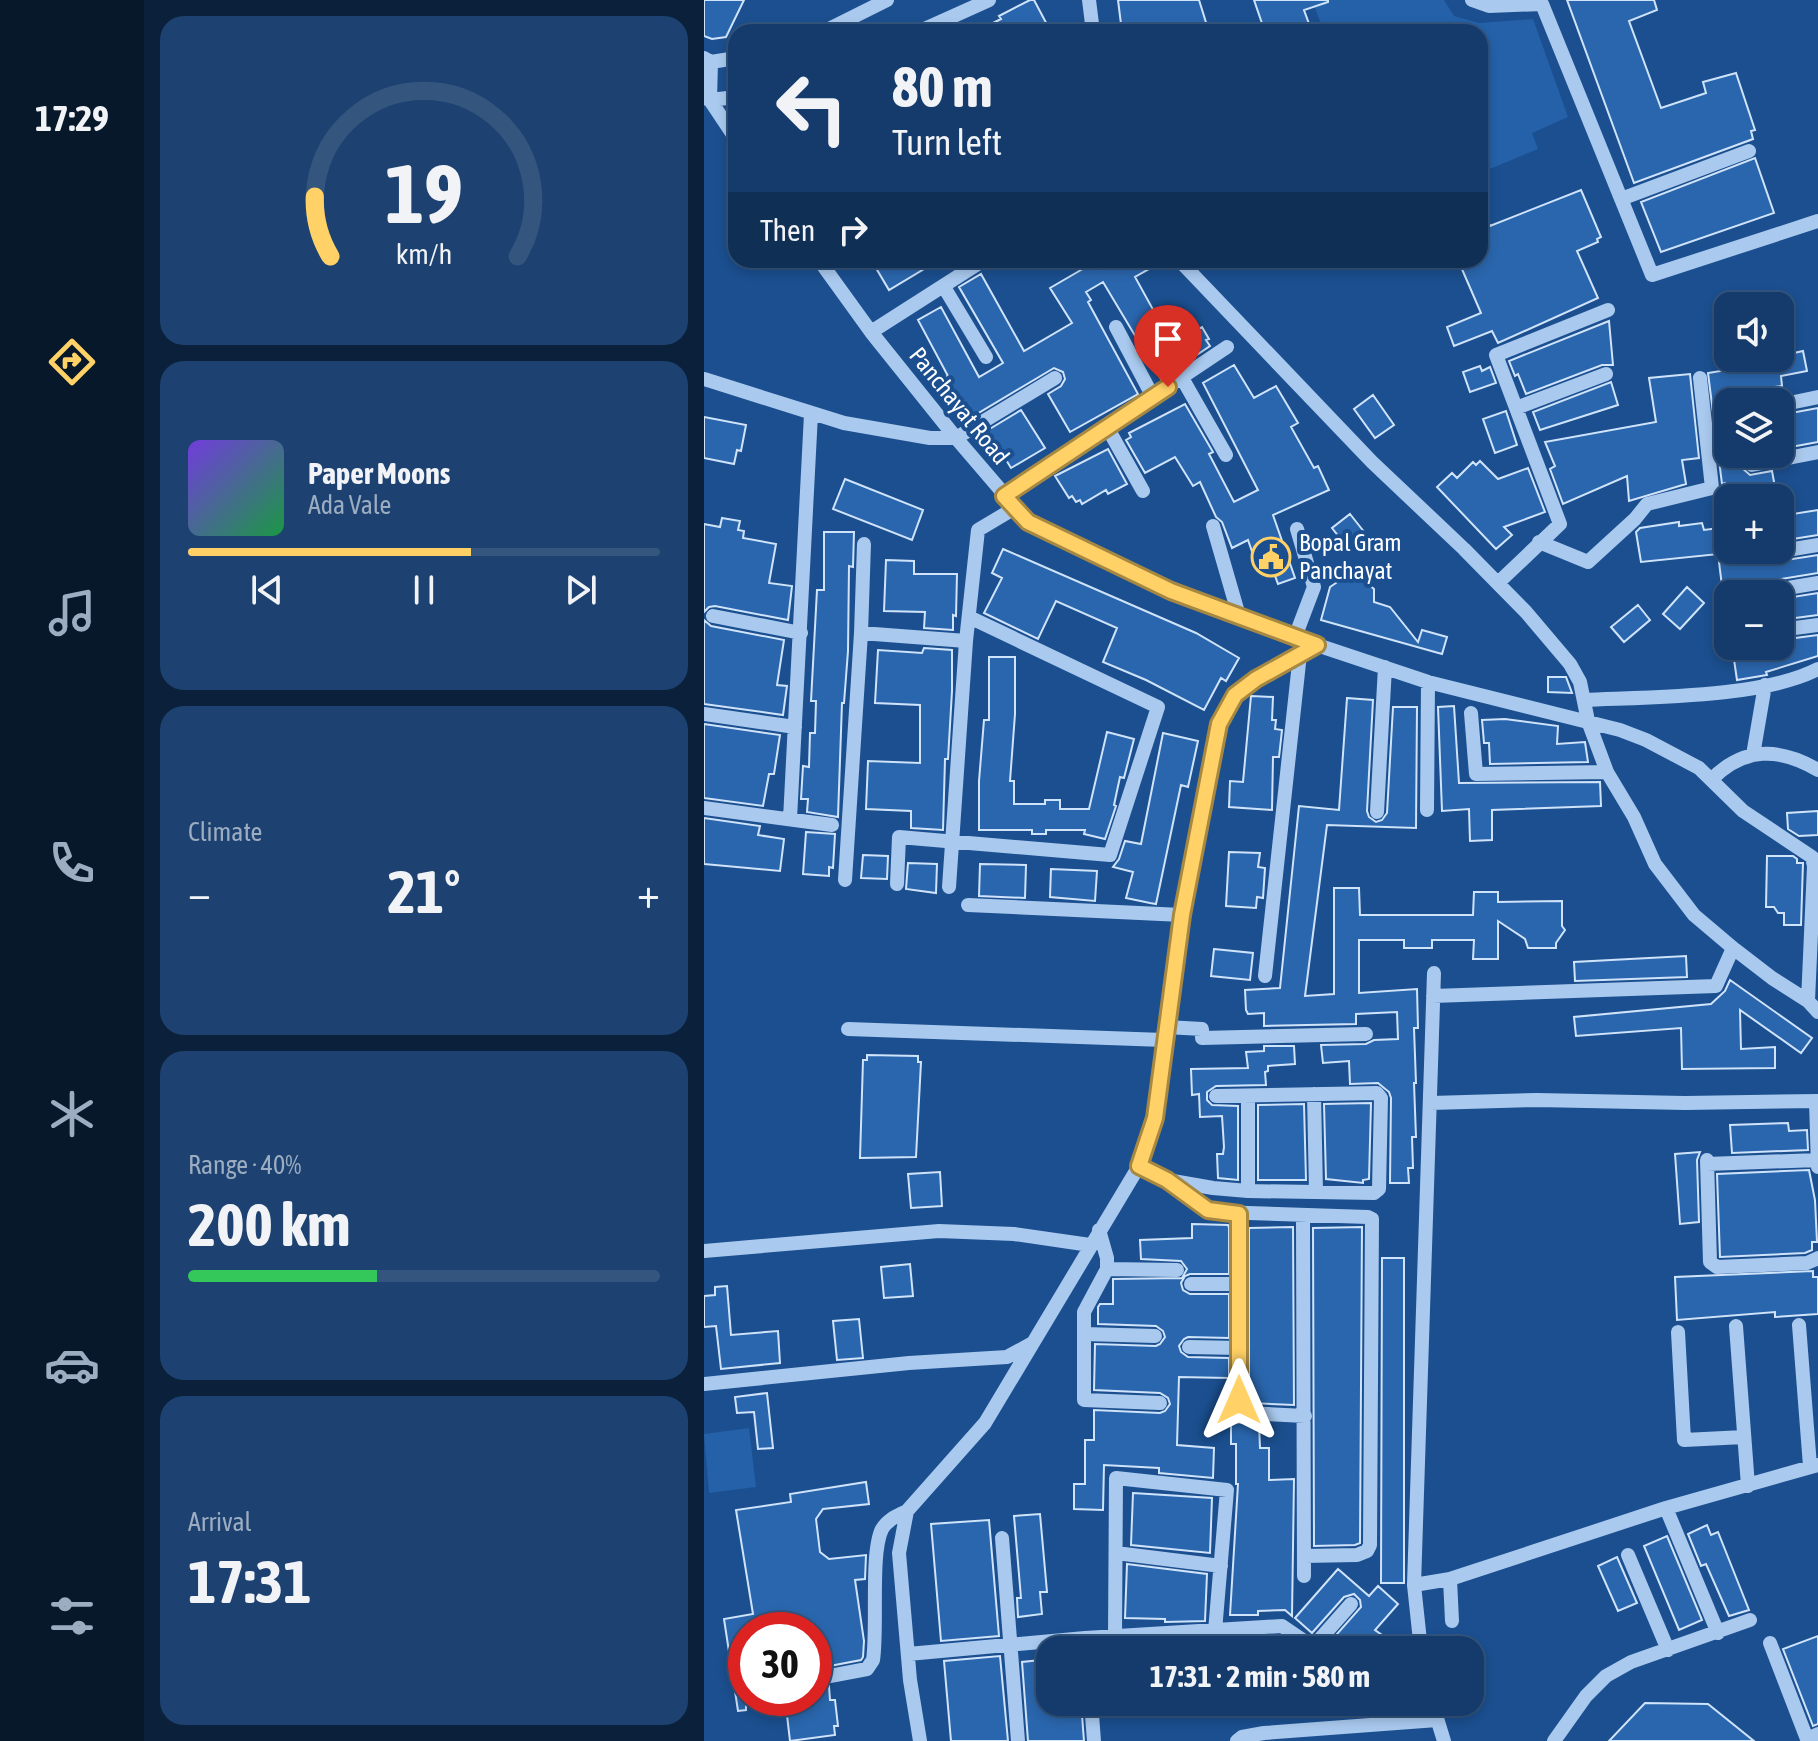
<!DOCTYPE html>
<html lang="en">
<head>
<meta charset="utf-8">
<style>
	:root { --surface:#143b6b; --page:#1d4271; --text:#f1f3f6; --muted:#9dadc1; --line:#33557e; --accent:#ffd166 }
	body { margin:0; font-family:"Asap Condensed",sans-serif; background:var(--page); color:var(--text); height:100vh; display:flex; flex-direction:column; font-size:30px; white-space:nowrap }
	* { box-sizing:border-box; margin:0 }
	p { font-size:26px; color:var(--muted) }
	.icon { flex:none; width:44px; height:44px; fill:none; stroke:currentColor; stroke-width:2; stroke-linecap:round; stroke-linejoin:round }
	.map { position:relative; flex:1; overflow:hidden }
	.side { display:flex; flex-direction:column; gap:16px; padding:16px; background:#0b203b; width:560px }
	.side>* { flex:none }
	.top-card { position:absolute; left:24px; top:24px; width:760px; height:244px; border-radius:24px; box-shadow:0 4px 12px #0003,0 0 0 2px var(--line); background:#143b6b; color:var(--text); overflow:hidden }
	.fabs { position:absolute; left:1010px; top:292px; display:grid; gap:16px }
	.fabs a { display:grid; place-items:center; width:80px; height:80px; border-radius:16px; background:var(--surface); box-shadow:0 4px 12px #0003,0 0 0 2px var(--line); font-size:40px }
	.speed { position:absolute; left:24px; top:1612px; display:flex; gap:16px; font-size:40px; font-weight:700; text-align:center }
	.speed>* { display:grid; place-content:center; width:104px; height:104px; border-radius:50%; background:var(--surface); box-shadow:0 4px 12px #0003,0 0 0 2px var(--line); line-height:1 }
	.speed .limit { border:12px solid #d22; background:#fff; color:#111 }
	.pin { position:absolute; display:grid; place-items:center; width:68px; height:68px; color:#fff; margin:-82px -34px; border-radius:50% 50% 50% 0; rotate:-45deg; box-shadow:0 0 8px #0007 }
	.pin .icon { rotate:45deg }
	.me { position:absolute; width:88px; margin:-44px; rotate:0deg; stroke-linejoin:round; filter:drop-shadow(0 0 6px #0008) }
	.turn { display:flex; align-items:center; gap:28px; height:168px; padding:0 32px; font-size:36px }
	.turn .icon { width:104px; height:104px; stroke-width:2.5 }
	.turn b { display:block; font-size:56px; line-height:68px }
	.then { display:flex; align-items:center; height:76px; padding:0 32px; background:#0003; gap:16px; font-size:30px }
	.big { font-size:60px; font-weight:700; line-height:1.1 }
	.side .widget { flex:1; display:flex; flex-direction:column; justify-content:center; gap:12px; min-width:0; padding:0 28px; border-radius:24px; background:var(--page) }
	.side .dial { align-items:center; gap:0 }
	.dial svg { height:208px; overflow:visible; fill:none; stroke:var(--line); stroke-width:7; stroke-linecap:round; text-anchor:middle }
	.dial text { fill:var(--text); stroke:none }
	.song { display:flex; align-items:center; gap:24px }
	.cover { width:96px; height:96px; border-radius:12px; background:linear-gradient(135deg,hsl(260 70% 55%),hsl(140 70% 35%)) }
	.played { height:8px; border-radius:4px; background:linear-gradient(90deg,var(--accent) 60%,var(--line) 60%) }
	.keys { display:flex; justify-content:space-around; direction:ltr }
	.heat { display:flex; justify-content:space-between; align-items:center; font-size:44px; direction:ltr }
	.charge { height:12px; border-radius:6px; background:linear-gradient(90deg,#34c759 40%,var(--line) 0) }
	.trip { position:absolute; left:332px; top:1636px; width:448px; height:80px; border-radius:24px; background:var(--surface); box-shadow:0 4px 12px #0003,0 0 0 2px var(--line); font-weight:700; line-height:80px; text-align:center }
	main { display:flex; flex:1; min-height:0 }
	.tab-bar { display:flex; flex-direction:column; width:144px; justify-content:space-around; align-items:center; background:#08182b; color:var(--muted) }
	.tab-bar .icon { width:56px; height:56px }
	.tab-bar .on { color:var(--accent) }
	.tab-bar b { font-size:36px; color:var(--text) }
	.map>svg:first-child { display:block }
	.green { fill:#2461a8 }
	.building { fill:#2a66ad; stroke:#cfe3fa; stroke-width:2 }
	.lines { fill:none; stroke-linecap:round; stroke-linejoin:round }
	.minor { stroke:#a9c9ee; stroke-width:14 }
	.route-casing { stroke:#a68842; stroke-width:20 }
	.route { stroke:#ffd166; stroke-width:14 }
	.labels { text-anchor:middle; stroke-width:8; stroke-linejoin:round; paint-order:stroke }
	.street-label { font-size:24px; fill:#fff; stroke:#1b4f8f }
	.poi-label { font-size:24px; fill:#fff; stroke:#1b4f8f; text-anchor:start }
</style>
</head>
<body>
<main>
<nav class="tab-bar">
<b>17:29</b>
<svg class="icon on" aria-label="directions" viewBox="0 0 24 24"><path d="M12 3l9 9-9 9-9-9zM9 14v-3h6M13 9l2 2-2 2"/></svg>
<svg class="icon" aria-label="music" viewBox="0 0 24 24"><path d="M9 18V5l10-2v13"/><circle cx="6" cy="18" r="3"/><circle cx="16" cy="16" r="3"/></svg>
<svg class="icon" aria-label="phone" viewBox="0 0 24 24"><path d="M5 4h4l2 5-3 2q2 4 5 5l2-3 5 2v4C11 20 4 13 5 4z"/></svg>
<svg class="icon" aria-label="climate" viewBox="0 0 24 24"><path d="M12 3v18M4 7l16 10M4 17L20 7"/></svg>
<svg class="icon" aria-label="car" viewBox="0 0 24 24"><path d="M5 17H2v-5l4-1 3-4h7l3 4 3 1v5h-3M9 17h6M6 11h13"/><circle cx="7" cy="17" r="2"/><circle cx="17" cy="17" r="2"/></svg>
<svg class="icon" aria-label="filters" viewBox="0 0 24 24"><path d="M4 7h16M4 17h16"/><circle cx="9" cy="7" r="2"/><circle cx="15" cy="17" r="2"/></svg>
</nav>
<section class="side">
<div class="widget dial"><svg viewBox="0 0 100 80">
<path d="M14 69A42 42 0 1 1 86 69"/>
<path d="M14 69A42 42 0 0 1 8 46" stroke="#ffd166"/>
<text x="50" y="56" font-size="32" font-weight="700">19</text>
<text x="50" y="72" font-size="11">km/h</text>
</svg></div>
<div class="widget">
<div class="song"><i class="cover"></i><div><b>Paper Moons</b><p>Ada Vale</p></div></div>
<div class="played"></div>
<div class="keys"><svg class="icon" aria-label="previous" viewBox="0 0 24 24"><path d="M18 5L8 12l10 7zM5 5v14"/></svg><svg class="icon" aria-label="pause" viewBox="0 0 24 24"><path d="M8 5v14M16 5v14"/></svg><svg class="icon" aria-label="next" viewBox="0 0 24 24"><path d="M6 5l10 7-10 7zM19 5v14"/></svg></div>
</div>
<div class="widget"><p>Climate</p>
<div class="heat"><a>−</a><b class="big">21°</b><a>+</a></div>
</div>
<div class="widget"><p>Range · 40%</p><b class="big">200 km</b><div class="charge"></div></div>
<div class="widget"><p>Arrival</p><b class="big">17:31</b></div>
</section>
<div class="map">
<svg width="1114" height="1741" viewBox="0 0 1114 1741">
	<rect width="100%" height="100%" fill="#1b4f8f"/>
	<path class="green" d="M608,0h132l10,16 25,7 54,-4 35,98 -36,16 6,16 -58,24v-141h-156z
		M45,1428l7,59 -47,6 -5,-59z"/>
	<path class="building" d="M0,0h40l-18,37 -14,2 -8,-3z
		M326,0h4l17,32h-76l26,-13 -2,-3z
		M414,0h81l10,32h-87z
		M550,0h74v2l-24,8 8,22h-47z
		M863,0h87l3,10 -28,11 32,87 45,-15 -3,-11 33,-9 19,57 -4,1 2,8 -119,44z
		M1051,158l19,55 -113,39 -20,-50z
		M877,190l20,47 -4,2 1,3 -21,9 21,47 -100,45 -6,-12 -38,15 -7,-19 34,-14 -23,-53h22v-56l10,22z
		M186,260h49l-50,30 -13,-22z
		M409,260h52l-30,17 37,67 30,-17 7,12 -3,1 4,6 -49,33 -58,-97 -17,10 5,8 -3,2 50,92 -68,38 -22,-38 13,-8 4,-7 -2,-7 -9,-4 -89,53 -24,-42 7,-3 -30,-56 23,-13 38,70 24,-14 -44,-76 22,-13 43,77 48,-28 -22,-35 43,-25 4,6z
		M905,321l4,44h-11l-76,29 -8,-20 -3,2 -6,-15z
		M1099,351l4,20 -26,5 1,10 -23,3 2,13h-33v52h-3h31l-11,4 -3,10 8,7 22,-4 5,27h-50l-2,-15 -3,1 -14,-111 25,-4 -1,-6 23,-5h25v-2z
		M530,365l20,33 22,-12 22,37 -7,4 23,41 4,-2 11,24 -56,25 22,63 -17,6 -4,-11 -7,2 -3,-8 -6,2 -10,-29 -16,8 -10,-26 -6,-5 -16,-35 -7,4 -18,-29 -30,16 -19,-33 5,-3 -2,-4 56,-29 28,48 -4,2 25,48 24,-12 -55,-107z
		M776,366l2,5 8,-4 6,16 -26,9 -7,-20z
		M986,374l9,84 -17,2 4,24 -57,17 -2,-25 -64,28 -13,-35 5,-3 -10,-24 111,-20 -7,-44z
		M907,382l7,23 -78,25 -7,-18z
		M669,395l21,30 -19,13 -21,-29z
		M1114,408v34l-38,7v-34z
		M317,410l24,38 -34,20 -23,-38z
		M802,411l11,34 -22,8 -12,-34z
		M0,417l42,8 -5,26 -4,-1 -3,14 -30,-6z
		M404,449l19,35 -19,10 -2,-4 -24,14 -2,-4 -4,2 -4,-6 -3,2 -14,-22z
		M776,461l18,18 30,-11 17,44 -41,15 8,8 -16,14 -59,-62 15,-14 5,5 16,-16 3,3z
		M141,479l78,31 -11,30 -79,-31z
		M1114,510v25l-38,6v-25z
		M646,514l15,19 -18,14 -15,-19z
		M18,518l18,3 -2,9 6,1 -1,7 33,6 -7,39 23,3 -4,34 -73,-14 -6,1 -5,5v-88l16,3z
		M975,522v4l23,-3 2,7 24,-3v23h33l1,9 5,4 51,-8v18l-50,8 -7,6v7h-38l-5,-40 -77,8 -5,-30 4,-4z
		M120,532h30l-1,35 -4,-1 -1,85 -4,52h-2l-4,114 -31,-5 1,-13h-7l2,-33 6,1 1,-34h5l1,-32h-5l6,-111h7z
		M299,549l193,84 43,25 -13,23 -5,-3 -17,32 -58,-30 -43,-18 14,-34 -61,-27 -18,38 -54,-26 18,-35 -10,-5z
		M182,560l28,1v13h43l-1,42 -3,-1v15l-29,-2 1,-16 -41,-1z
		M645,574l13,5 12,10v13l16,5 28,35 4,-12 25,7 -5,17 -121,-34 9,-33z
		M983,587l17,16 -24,26 -17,-15z
		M1114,593v22l-38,5v-21z
		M934,605l12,15 -26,22 -13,-15z
		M0,620l7,6 73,14 -7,45 10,1 -4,29 -79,-11z
		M1114,635v21l-52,16 1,3 -30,5 -5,-34h48v-6z
		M220,648l28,2v41l-4,68h-3l-2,71 -32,-2v-17l-45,-2 2,-48 52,2v-58l-45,-2 3,-53 44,3z
		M285,657h26v57l-5,67h4v23h31v-4h15v9h29l18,-77 27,7 -10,39 -4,-1 -6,28 2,1 -11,33 -21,-5 1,-4h-39v4h-14v-4h-53v-49l5,-61h5z
		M844,677h18l6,16 -24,-1z
		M547,696l22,1 -1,23h4l-1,9 7,1 -3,27h-6l-1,53 -43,-3 1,-26 13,1z
		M643,698l26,2 -6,111 2,6 7,5 6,-2 5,-7 6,-106h24l-1,121 -89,-3 -22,171 29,-2v-106h25l1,27h113l1,-23h24v10l64,-1v25l3,4 -9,13v5h-28l-3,-9 -27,-18v38h-25l1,-19h-42v8h-28v-8h-45v53l58,-4 1,39h-4l2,55h-2l2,54h-4l1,31h-5l1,15h-19l1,-85 -2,-6 -11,-9 -28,1 -1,-23 -26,2 -2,-18 45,-1 8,-4 24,-1 -1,-27 -41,2v10l-92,2v-13l-16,1 -2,-4 -1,-20 35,-2 19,-182 40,4z
		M750,706l5,77 141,-1 1,24 -109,4v30l-22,1 -1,-32 -27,2 -4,-104z
		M801,719l53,7 -1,18 28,-2 3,20 -98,2 -1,-21h-5l-2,-23z
		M0,724l76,11 -6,39h-5l-6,32 -59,-8z
		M459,733l35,8 -10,46 -7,-2 -25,119 -6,-1 -24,-5 7,-26 -20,-5 6,-8 6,-18 16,3z
		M1114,811v24l-19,1 -11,-7 -1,-16z
		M0,818l56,8 -2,9 26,4 -4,32 -76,-7z
		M102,832l29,2 -2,34 -4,-1v9l-26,-2z
		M525,852l31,1 -2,14 7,1 -2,30 -6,-1 -1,11 -30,-2z
		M159,855l25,1 -1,23 -26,-1z
		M1063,856h26l4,3v4h6l-2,62h-17v-12h-6l-4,-6h-8z
		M204,863l29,1 -1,29 -30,-4z
		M276,864l46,1 -1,33 -46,-2z
		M347,869l46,2 -2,30 -45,-4z
		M510,949l39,4 -3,27 -39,-4z
		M982,956l1,21 -112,4 -1,-19z
		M1026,980l82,58 -11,15 -61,-43 1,39 34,-2v21l-93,1 -1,-41 -105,8 -2,-19 137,-13 14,-13z
		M560,1046h30l1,18 -27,2v5l-3,1 1,13 -50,1 -9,6v8l5,5 26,1v74l-20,-2 -1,-24h6l1,-7 -2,-31 -22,1 -1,-23 -7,1 -1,-26 57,-1 -2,-16 18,-1z
		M163,1055l51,1v6h3l-5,95 -56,1 3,-98h4z
		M667,1103l-2,76 -6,1v3l-37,-4 -2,-75z
		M600,1104l2,76h-48v-75z
		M1084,1123l1,8 18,-1 1,20 -76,3 -2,-28z
		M996,1152l-3,8 2,62 -19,2 -5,-70z
		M1105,1170l6,30 2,42h-5v8l-7,3 -85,4 -3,-83z
		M236,1172l2,34 -31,2 -3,-34z
		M488,1224l36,1 1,3v46h-39l-5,2 -4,7 2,7 7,4h39v44l-41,-1 -4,2 -5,7 2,6 7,5 41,1v20l-50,-1 -2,68 37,3 -1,30 -54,-5v-5l-55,-3 -1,45 -29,-1v-25h11v-44h9v-30l66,3 5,-2 5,-7 -2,-6 -8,-5 -66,-3 1,-46 61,2 4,-2 5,-7 -2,-6 -7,-5 -58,-2v-17l2,-3h13v-25l69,-1 5,-9 -6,-8 -40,-2 -1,-19 52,-2z
		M589,1227l1,178 -43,-2 -2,-5v-170z
		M658,1227l-2,316 -5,2 -41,1 -1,-318z
		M678,1258h22v325h-23z
		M206,1264l3,32 -29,2 -3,-31z
		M1109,1271v6h5v37l-43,3v-5l-98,8 -2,-43z
		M23,1286l4,49 47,-4 2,32 -59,6 -5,-43 -12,1v-31l11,-1v-8z
		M155,1319l4,39 -26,2 -4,-39z
		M63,1393l6,55 -15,1 -4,-37 -17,1 -2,-16z
		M527,1422l28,2 1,24h9v32l25,-1 -2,137 -7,-6 -27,1v4h-28l8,-131h-2v-40h-5z
		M162,1482l3,22 -46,5 -7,10 4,33 9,7 37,-4 -1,24 -10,1 9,61 -1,16 -2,3 -47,9v-39h-68v80l-8,1 -14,-92 29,-5 -17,-104 55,-8 -1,-8z
		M429,1493l79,5 -2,55 -79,-8z
		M336,1514l7,78h-7l2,22 -24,3 -1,-19h4l-7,-82z
		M285,1520l10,116 -58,5 -10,-117z
		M1003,1525l4,10 7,-3 31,78 -20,6 -23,-52 -5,2 -13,-32z
		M963,1536l35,84 -23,10 -35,-84z
		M913,1557l20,46 -19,8 -20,-45z
		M423,1564l80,10 -2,47 -40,1v-3l-40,-1z
		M634,1569l31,27 9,-10 20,18 -23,26 7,5 -10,12 -42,3 -1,-7 32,-36 -1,-7 -6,-6 -10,3 -32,36 -17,-15z
		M1114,1636v88l-5,2 -30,-77z
		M296,1656l8,85h-57l-7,-80z
		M346,1659v43h31l3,39h-56l-6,-79z
		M125,1686l1,14h5l3,26h-4l1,9 -45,6 -5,-43h29v-9z
		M941,1703l63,1 46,37h-145z"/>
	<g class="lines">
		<path class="minor" d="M385,0l4,32
			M768,0l17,6 53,-2 110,271 166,-54
			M119,32l64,-32
			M214,32l71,-32
			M0,58l7,4 25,-4
			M7,62l-1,38 26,39
			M1,98l5,2 26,-3
			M917,199l128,-48
			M115,260l52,72 85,106 72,84 143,69 149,55 108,36 192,48 26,10 53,28 44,43 69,46 2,9 -6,135
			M475,260l193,202 92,87 62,63 44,52 10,18 8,39 19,51 27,45 21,47 39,51 39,33 39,30 36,23 10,11
			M240,287l42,70
			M412,327l37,70
			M167,332l108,-69
			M478,378l44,77
			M0,379l140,44 86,15h26l99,-60
			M1076,405l38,-8
			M812,408l90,-34
			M403,427l36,64
			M1048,465l66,-13
			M300,496l223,-149
			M509,526l26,90
			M835,542l49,20 47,-43 12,-15 65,-16 -12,-110
			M1066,553l48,-8
			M795,582l61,-58 -64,-169 112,-45
			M1066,591l48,-8
			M9,616l88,17
			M1076,630l38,-5
			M157,633l105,8
			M591,637l19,-50 -17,-58
			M880,700c63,-3 179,-2 234,-31
			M767,713l5,61 131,-2
			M0,714l91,13
			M1049,755l12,-70
			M1008,779c32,-32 67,-32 106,-9
			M0,808l128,17
			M723,810l1,-128
			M673,812l8,-145
			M86,819l21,-405
			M141,880l16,-247 3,-89
			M193,884l2,-47 211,18 48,-148 -189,-90
			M245,887l17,-246 12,-111 37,-22
			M264,905l214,10
			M561,976l35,-322
			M729,996l283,-10 17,-38
			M462,1027l36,2v9l164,-4
			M144,1029l316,11
			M610,1094l2,98
			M544,1096v95
			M1112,1101l2,66
			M727,1103l106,-3 148,3 133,-2
			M1003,1160l3,102 7,5 90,-4 11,-5
			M1003,1164l111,-4
			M435,1166l28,14 35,26 15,6 151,5 4,2 -2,326 -3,6 -10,4 -53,1
			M463,1180l46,8 35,3 126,2 5,-4 2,-91 -4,-5 -161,3
			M535,1214v186l3,8 5,5 58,3
			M599,1216l1,360
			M395,1230l8,28v11l-23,43v88l76,3
			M0,1251l235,-20 75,3 76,11
			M403,1269l70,1
			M487,1284h48
			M1095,1325l11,141
			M1032,1326l12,160
			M974,1332l6,108 60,-3
			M380,1334l71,2
			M485,1347l50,1
			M0,1384l205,-21 98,-6 24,-13
			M962,1508l52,125
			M298,1538l16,203
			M412,1553l105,13
			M924,1555l40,95
			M746,1579l2,42
			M710,1585l20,-612
			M411,1636l1,-158 111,12 -12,141
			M1066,1643l37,96 11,-5
			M717,1650l-7,-65 36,-6 216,-71 152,-43
			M204,1654l177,-16 197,-12 31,21 38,-43
			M110,1679l53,-10 6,-9c5,-32 -3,-107 9,-131 6,-10 15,-13 25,-18
			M387,1702l3,39
			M728,1702l12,39
			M216,1741l-10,-61 -11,-127 8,-42 78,-88 154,-257 16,-48 27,-203 37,-191 16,-29 21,-16 61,-34
			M533,1741l5,-4 22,-4 173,-13
			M850,1741l32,-45 20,-20 25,-14 119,-42"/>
	</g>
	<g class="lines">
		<defs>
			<path id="route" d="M464,387l-164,109 24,26 143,69 146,54 -61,34 -21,16 -16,29 -37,191 -27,203 -16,48 28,14 41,30 31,4v186"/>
		</defs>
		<use href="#route" class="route-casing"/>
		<use href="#route" class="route"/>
	</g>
	<defs>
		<symbol id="civic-ring" viewBox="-11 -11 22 22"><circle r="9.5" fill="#1b4f8f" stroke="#ffd166" stroke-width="1.5"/><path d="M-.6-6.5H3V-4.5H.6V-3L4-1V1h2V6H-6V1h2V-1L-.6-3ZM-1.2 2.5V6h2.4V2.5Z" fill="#ffd166"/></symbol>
	</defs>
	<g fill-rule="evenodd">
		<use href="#civic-ring" x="545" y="535" width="44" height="44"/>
	</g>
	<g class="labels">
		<g class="street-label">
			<text transform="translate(255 406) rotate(51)" y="8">Panchayat Road</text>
		</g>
		<g class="poi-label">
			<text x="595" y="551">Bopal Gram<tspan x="595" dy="28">Panchayat</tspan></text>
		</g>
	</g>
</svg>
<div class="fabs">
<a><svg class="icon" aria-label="sound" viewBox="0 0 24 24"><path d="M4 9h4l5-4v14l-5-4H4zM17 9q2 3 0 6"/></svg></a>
<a><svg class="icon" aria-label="layers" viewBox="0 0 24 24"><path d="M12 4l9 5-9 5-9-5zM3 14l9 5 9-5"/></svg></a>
<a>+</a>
<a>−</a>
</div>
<div class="speed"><div class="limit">30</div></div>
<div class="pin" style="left:464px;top:387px;background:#d93025"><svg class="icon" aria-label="arrive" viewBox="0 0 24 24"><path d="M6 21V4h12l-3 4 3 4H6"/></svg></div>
<svg class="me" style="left:535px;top:1400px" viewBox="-20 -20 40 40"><path d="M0-17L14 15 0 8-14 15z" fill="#ffd166" stroke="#fff" stroke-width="4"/></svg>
<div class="trip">17:31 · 2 min · 580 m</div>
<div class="top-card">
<div class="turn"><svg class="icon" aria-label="left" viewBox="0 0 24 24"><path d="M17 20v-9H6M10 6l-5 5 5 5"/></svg><div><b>80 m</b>Turn left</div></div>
<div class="then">Then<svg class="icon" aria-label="right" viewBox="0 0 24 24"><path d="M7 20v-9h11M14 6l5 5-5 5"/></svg></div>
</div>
</div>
</main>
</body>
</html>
